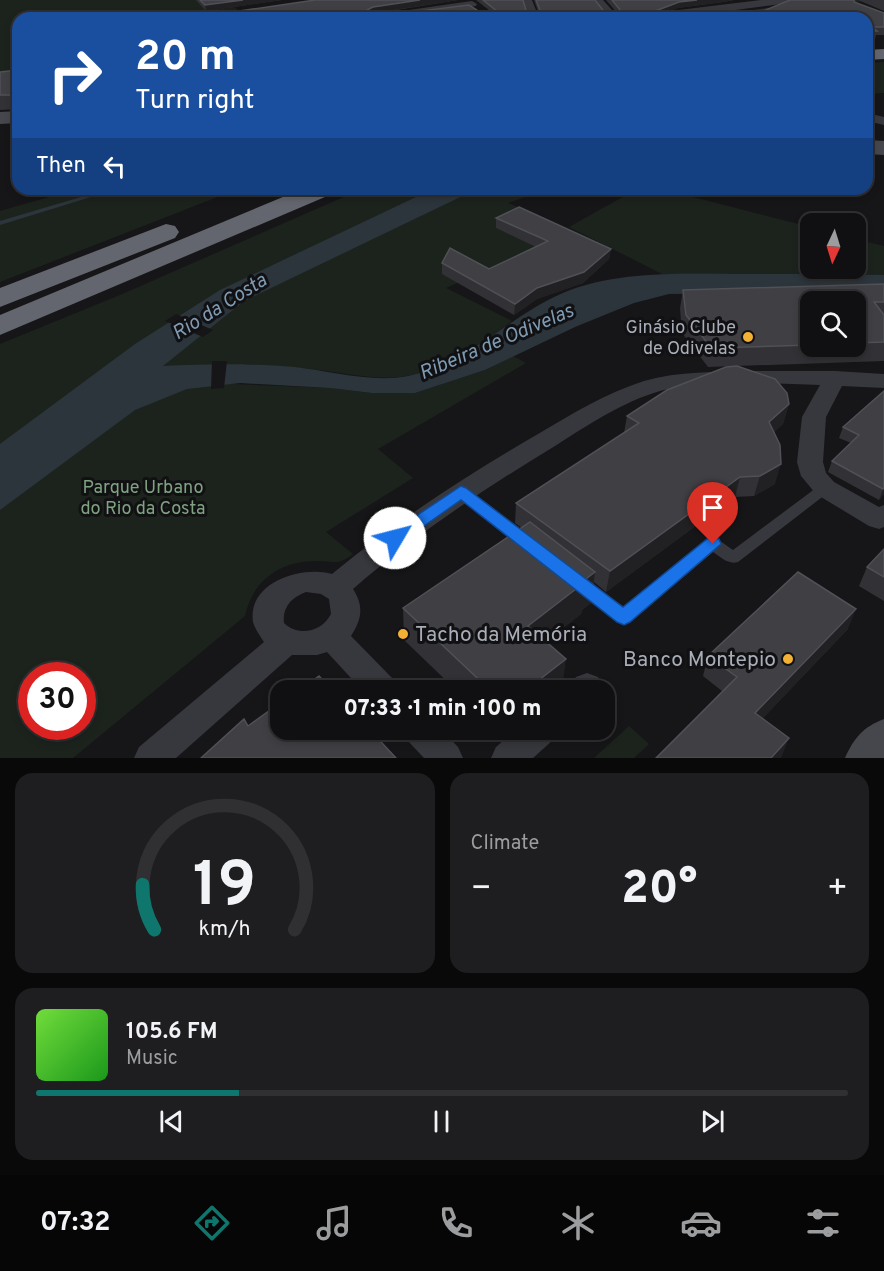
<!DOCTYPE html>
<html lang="en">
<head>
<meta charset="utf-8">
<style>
	:root { --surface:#101012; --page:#1e1e20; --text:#f1f3f6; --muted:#9c9d9f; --line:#303032; --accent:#0f766e }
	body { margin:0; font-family:Overpass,sans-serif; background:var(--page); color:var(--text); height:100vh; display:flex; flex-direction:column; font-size:22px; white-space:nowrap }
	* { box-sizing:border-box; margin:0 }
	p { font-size:20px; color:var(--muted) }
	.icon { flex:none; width:33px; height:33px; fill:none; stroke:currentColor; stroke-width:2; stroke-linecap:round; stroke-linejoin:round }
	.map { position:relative; height:758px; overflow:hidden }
	.drawer { display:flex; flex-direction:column; gap:15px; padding:15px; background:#09090a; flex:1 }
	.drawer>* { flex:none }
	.banner { position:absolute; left:12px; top:12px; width:861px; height:183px; border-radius:18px; box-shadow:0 3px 9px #0003,0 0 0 2px var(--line); background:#1a4fa0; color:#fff; overflow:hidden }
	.needle { width:39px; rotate:184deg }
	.fabs { position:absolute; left:800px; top:213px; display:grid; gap:12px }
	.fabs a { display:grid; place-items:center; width:66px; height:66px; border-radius:12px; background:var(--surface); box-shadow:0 3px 9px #0003,0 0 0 2px var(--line); font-size:30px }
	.speed { position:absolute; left:18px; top:662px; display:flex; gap:12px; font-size:30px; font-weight:700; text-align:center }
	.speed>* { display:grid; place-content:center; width:78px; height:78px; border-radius:50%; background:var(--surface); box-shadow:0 3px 9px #0003,0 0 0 2px var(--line); line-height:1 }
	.speed .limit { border:9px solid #d22; background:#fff; color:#111 }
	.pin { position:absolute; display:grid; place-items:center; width:51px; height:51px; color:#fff; margin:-62px -26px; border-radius:50% 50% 50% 0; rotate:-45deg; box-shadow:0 0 6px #0007 }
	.pin .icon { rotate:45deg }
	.me { position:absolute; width:66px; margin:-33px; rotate:53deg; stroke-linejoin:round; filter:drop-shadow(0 0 4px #0008) }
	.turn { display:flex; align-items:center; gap:21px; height:126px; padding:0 24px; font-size:27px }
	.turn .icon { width:78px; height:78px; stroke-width:2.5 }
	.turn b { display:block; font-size:42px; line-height:51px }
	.then { display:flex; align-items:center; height:57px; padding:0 24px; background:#0003; gap:12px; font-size:22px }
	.big { font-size:45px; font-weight:800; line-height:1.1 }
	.drawer .widget { flex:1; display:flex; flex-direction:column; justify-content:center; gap:9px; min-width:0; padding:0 21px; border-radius:18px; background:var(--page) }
	.drawer .dial { align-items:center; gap:0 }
	.dial svg { height:156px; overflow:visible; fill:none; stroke:var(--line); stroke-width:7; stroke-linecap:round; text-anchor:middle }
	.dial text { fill:var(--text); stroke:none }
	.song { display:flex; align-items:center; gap:18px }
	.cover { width:72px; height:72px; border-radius:9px; background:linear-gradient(135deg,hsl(100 70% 55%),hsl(120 70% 35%)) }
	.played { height:6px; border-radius:3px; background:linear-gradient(90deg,var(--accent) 25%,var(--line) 25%) }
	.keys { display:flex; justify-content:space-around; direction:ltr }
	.heat { display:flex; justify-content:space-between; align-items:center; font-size:33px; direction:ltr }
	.drawer .tiles { flex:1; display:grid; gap:15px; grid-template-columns:1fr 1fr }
	.widget:last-child { grid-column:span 2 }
	.trip { position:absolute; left:270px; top:680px; width:345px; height:60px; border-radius:18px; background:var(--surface); box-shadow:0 3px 9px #0003,0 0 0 2px var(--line); font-weight:800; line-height:60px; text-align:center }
	.tab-bar { display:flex; height:96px; justify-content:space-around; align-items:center; background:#060607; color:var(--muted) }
	.tab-bar .icon { width:42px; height:42px }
	.tab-bar .selected { color:var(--accent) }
	.tab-bar b { font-size:27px; color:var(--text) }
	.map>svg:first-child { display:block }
	.green { fill:#1c231d; fill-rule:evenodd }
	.water { fill:#2c353c }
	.pier { fill:#161618 }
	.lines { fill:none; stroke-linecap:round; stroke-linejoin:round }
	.stream { fill:#2c353c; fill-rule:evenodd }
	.lane { fill:#37383d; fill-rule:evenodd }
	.street { fill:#37383d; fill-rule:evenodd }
	.secondary { fill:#45474d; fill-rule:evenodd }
	.highway { fill:#63666e; fill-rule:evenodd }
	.wall { fill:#323236; fill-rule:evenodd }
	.shaded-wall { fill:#212124 }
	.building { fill:#3f3f44; stroke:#4f5156; stroke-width:1.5 }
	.route { fill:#1a73e8; stroke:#114b97; stroke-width:1.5 }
	.poi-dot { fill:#f2b134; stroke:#111113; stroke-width:2 }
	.labels { text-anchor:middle; stroke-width:6; stroke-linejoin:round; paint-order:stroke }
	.poi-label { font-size:18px; fill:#a8adb8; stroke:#111113; text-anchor:end }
	.park-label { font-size:18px; fill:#7fa381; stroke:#111113 }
	.water-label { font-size:20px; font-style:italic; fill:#7f9bb3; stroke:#111113 }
	.near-poi-label { font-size:21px; fill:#a8adb8; stroke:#111113; text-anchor:start }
</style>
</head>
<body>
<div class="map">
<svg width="884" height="758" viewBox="0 0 884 758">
	<rect width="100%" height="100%" fill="#161618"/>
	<path class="green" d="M0,0h226l12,10 -48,8h-172v66l-18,3z
		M829,0h45l-143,18h-46z
		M884,62v31l-17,1v-31z
		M77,189h161l-238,93v-71z
		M362,189h186l-40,14 23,9 -35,16 41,19 -91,41 66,33c-31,23 -66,49 -106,55 -29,5 -59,-3 -87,-6 -25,-3 -49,-5 -74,-6l-13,20 98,4 42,5h43l70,-23 28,-14 13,7 -148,86 35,29 -87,54 27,22c-16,12 -19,7 -36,7 -36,-1 -65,20 -72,55l-172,142h-73v-414l120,-49zM32,675h50v51h-50z
		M637,189h60l-4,8 117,30v41h45v-29l29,7v29l-222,-1 -93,-47z
		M629,726l20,18 -15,14h-40z"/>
	<path class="water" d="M433,189h44l-233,112 -81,65c44,-2 87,-3 132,1 36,4 76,16 113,9 59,-11 101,-60 155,-83 53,-22 114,-19 171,-19 50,0 100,0 150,1v17l-215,2 -35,9 -59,24 -90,43 -70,23h-43l-42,-5 -90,-5 -53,6 -52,21 -135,100v-66l135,-100 85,-54z"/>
	<path class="pier" d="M176,314l37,16 -10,7 -38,-16z
		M212,361h15l-3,27 -13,1z"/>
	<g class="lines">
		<path class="stream" d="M777,7l1,2 -72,9h-11z
			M108,189h9l-117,36v-4z"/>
		<path class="lane" d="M825,483l5,2 2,3 -2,3 -92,71c-10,3 -17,-5 -25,-10l-83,70 -6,1 -6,-1 -43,-34 -3,-4 3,-4 5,-2 5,2 39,28 84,-68c10,-3 17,5 25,10l87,-65z
			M461,487l5,2 65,49 2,4 -2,4 -5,1 -5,-1 -65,-51 -2,-3 2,-3z"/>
		<path class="street" d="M522,0h10l7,18h-12z
			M592,0h11l16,18h-12z
			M761,0h32l-5,3 -114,15h-17l22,-8z
			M472,1l5,3 -1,2 -79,12h-29l6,-3z
			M867,113l17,4v8l-17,-4z
			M752,371h83l49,3v14l-42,-2 -16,31 -3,45 3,11 8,9 45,25 5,-2v22l-5,2 -10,-3 -53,-32 -15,-18 -4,-14 5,-45 18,-32c-46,-1 -117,-6 -160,6 -38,11 -72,34 -105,55 -71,43 -139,88 -202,143 11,17 9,30 -2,47l43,44 5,10h-37l-35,-38 -10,3h-25l-116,103h-42l5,-11 125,-105c-4,-6 -9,-13 -11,-20 -6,-40 49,-57 79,-48 64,-53 134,-98 206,-140 34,-20 68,-41 106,-53 35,-10 72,-9 108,-10zM306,592l15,2 8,5 2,15c-9,18 -33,23 -47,9 -2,-16 8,-26 22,-31z
			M587,673l11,4 5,10 -1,3h-34l8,-13z
			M402,729h39l17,18 5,11h-39l-17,-18z
			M517,729h41l-5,11 -20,18h-42l5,-11z"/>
		<path class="secondary" d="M18,111v12l-18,1v-12z
			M867,140l17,1v14l-17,-1z
			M884,719v39h-39c9,-20 18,-31 39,-39z"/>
		<path class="highway" d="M884,49v10l-17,1v-10z
			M302,189h33l-3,5 -332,141v-20z
			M166,224l9,2 4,6 -4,6 -175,69v-19z"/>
	</g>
	<path class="wall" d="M196,0h86l-76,11z
		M315,0h143l-86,14h122l-18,-14h47l4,14h12l-5,-14h61l11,14h12l-12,-14h128l-11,2 -45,6 -26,10h-458v-3l25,-1z
		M790,0h68l-4,1v1l30,11v22h-8l-1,4h-8v-21z
		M858,0h26v11z
		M18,70v39l-18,1v-38z
		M496,218l115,31 -2,10 -26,24 -46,16 -23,16 -72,-41v-11l47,6 47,-22 -40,-19z
		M884,284v77l-176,6 -26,-34 -2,-25 3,-18zM810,302h45v44h-45z
		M884,391v103l-5,6 -51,-28 4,-11 19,-18 -12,-5 4,-11z
		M789,404l-6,20 -9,8 1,52 -21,12 -19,1 -129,95 -12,-10 -3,21 -9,7 -1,4 -35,27 16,49h-106l-52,-50 -1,-32 119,-80 -7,-5 1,-20 108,-70 3,-17z
		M884,549v52l-25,-15 8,-19z
		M848,629l-85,89 -41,-27 -19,-15 5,-20z
		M497,729h17l-9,8z"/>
	<path class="shaded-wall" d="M243,0h39l-76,11 -1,-6z
		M420,0h38l-84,13 -7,3 -1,2 1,-8 6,-3z
		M697,0h37l-11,2 -45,6 -26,10h-15l42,-16z
		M611,249l-2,10 -26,24 -46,16 -23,16 1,-11 22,-16z
		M789,404l-6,20 -19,18 5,-20z
		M781,464l-6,20 -21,12 6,-20z
		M740,477l-5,20 -129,95 4,-21z
		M884,488v6l-5,6 4,-11z
		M595,572l-4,31 -9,7 -1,4 -56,43 3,-31z
		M856,609l-8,20 -99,104 6,-20z
		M566,659l-4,31h-36z
		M505,729h9l-9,8z
		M789,738l-8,20h-10z"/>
	<path class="building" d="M200,0h43l-38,5z
		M315,0h105l-47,7 -6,3 -1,4h31l72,-9 14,9h13l2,-2 -15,-12h40l4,14 14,-1 -5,-13h59l11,14h15v-3l-9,-11h85l-18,2 -42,16h-440l-3,-3 25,-1z
		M790,0h64v2l30,11v14h-12l5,4h-10v-13h-121z
		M18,70v28h-2l-2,-3h-14v-23z
		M519,207l92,42 -27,23 -47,16 -22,16 -73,-41 8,-15 39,21 59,-28 -52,-23z
		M884,284v18h-10l10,13v27l-29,1v-41h-45v43l-99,3 -25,-33 -3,-25z
		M737,366l38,13 12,14 2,11 -20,18 11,23 1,19 -21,12 -20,1 -130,94 -94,-68 123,-80 -12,-7 40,-26 59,-23z
		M884,391v97l-1,1 -51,-28 27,-26 -16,-8z
		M530,522l65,50 -12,9 2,1 -57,44 38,33 -40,31h-36l-87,-82z
		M884,549v28l-17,-10z
		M798,572l58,37 -101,104 34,25 -18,20h-115l81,-81 -29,-21z
		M319,676l13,14h-32z
		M280,703v26h89l27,29h-195l43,-39 4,7z"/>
	<path class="route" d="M461,486l5,2 157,119 84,-68 6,-1 6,1 2,5 -91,78 -6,3 -7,-3 -156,-122 -60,42 -6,2 -6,-2 -2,-4 2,-4z"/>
	<g class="poi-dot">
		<circle cx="748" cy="337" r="6"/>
		<circle cx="403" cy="634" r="6"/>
		<circle cx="788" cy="659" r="6"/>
	</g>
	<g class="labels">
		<g class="poi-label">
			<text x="736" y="333">Ginásio Clube<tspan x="736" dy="21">de Odivelas</tspan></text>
		</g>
		<g class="park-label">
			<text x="143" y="493">Parque Urbano<tspan x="143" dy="21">do Rio da Costa</tspan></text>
		</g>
		<g class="water-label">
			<text transform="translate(219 306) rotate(-32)" y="7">Rio da Costa</text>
			<text transform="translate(496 341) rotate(-23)" y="7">Ribeira de Odivelas</text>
		</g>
		<g class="near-poi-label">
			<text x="415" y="641">Tacho da Memória</text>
			<text x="776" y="666" text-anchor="end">Banco Montepio</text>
		</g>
	</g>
</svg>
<div class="fabs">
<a><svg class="needle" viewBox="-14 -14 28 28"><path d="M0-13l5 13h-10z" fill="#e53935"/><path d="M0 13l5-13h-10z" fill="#9c9d9f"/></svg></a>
<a><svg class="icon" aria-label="search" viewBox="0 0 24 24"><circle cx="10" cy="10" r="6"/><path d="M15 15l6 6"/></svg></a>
</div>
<div class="speed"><div class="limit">30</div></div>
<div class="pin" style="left:713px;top:544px;background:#d93025"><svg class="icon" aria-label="arrive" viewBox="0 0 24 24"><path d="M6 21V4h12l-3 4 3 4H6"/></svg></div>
<svg class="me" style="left:395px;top:538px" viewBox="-20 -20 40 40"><circle r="19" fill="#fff"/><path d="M0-13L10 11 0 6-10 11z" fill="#1a73e8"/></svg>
<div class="trip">07:33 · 1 min · 100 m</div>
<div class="banner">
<div class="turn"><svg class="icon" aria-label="right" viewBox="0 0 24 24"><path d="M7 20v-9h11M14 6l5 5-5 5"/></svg><div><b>20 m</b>Turn right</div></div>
<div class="then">Then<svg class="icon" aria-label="left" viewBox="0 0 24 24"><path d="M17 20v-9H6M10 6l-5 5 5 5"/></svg></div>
</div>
</div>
<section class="drawer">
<div class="tiles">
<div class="widget dial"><svg viewBox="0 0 100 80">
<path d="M14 69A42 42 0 1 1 86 69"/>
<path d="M14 69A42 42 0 0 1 8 46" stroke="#0f766e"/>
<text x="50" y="56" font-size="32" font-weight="700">19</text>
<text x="50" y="72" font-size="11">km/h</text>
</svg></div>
<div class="widget"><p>Climate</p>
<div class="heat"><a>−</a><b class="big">20°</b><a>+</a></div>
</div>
<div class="widget">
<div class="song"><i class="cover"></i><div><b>105.6 FM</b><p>Music</p></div></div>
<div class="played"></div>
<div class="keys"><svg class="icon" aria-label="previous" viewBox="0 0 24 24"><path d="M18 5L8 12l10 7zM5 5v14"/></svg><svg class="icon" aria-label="pause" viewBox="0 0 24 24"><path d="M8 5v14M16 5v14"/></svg><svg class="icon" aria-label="next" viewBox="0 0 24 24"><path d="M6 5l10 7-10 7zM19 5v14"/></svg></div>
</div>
</div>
</section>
<nav class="tab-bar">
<b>07:32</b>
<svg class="icon selected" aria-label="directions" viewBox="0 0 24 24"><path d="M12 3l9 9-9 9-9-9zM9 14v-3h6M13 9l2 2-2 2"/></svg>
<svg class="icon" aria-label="music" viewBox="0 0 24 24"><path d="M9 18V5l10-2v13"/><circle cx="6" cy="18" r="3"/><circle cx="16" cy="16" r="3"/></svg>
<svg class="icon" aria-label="phone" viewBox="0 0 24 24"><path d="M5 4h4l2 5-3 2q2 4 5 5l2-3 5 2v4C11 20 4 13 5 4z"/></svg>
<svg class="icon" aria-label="climate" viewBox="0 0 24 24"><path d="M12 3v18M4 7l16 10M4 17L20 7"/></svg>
<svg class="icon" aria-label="car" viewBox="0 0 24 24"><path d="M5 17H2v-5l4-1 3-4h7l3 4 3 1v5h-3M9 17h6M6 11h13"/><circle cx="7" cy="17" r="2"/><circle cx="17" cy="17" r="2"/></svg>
<svg class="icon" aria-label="filters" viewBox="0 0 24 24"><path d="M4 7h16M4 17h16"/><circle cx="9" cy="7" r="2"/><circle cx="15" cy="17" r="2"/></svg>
</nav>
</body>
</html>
